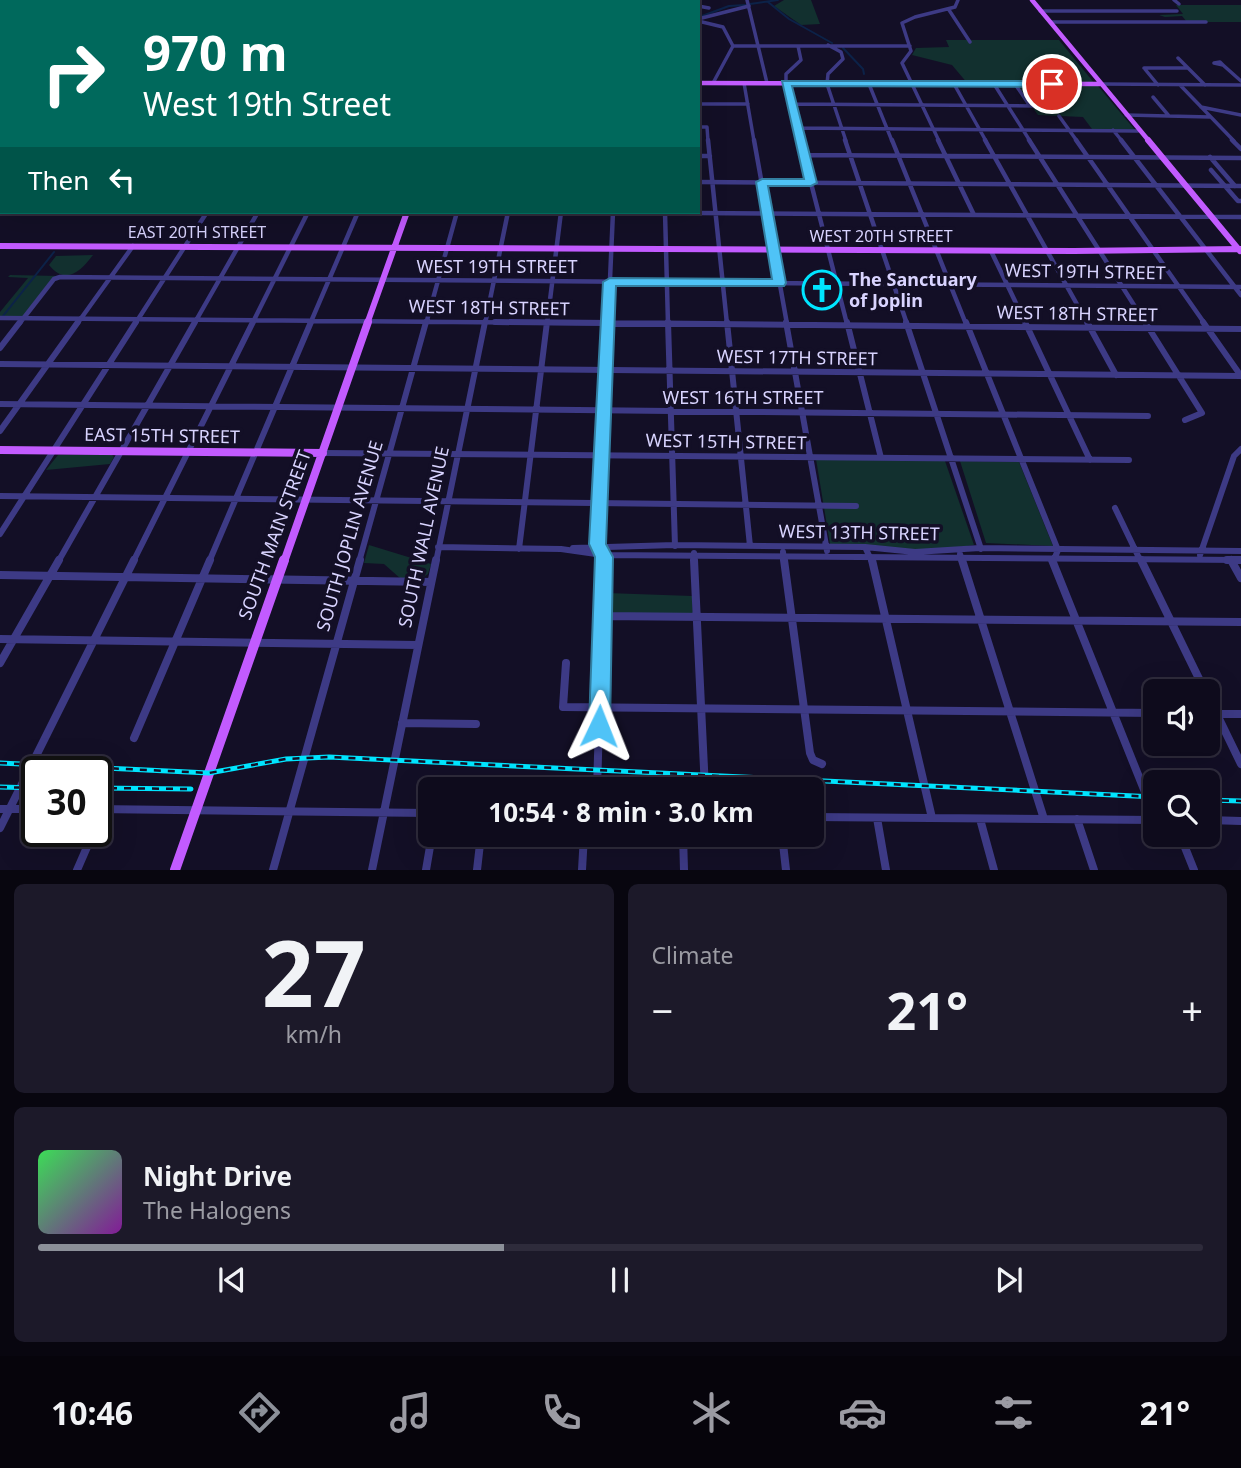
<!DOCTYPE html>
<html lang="en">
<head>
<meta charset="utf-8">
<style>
	:root { --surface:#0e0b1c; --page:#1c1929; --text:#f1f3f6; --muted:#9b9ba3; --line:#2e2b3b; --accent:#8c9099 }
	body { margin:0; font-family:"Noto Sans",sans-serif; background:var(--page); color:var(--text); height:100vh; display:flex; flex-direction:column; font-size:26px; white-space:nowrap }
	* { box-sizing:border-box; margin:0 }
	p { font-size:23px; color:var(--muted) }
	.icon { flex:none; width:38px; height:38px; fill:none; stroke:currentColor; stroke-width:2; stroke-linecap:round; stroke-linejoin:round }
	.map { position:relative; height:870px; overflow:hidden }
	.sheet { display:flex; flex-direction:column; gap:14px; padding:14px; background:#08060f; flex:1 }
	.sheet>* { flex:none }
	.guide { position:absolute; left:0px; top:0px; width:700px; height:214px; box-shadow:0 7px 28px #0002,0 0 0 2px var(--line); background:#00695c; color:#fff; overflow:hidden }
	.buttons { position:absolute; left:1143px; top:679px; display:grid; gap:14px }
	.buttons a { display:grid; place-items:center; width:77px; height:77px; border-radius:10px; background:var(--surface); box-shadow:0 7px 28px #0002,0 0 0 2px var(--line); font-size:35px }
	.speed { position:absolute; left:21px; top:756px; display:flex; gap:14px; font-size:35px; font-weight:700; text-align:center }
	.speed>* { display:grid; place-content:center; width:91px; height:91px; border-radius:50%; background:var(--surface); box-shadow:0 7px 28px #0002,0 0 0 2px var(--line); line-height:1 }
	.speed .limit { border:4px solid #111; border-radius:10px; background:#fff; color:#111 }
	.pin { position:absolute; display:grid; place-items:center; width:60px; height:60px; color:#fff; margin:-30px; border:4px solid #fff; border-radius:50%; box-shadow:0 2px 7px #0007 }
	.me { position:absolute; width:77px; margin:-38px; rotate:2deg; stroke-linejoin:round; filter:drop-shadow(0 0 5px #0008) }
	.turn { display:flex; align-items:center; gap:24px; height:147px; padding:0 28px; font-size:32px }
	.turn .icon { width:91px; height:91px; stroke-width:2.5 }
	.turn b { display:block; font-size:49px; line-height:60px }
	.then { display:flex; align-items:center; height:66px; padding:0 28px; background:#0003; gap:14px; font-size:26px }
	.big { font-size:52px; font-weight:700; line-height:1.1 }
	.sheet .tile { flex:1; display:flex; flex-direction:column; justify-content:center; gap:10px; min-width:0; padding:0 24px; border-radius:10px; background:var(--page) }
	.sheet .dial { align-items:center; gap:0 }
	.dial b { font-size:91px; line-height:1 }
	.song { display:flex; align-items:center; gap:21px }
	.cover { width:84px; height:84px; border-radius:10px; background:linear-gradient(135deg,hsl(130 70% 55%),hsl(290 70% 35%)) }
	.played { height:7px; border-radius:4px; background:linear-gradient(90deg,var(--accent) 40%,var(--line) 40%) }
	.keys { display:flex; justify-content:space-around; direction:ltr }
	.heat { display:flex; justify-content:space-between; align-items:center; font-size:38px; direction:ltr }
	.sheet .tiles { flex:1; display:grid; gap:14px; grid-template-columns:1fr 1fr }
	.tile:last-child { grid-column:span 2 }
	.trip { position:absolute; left:418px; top:777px; width:406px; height:70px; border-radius:10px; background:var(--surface); box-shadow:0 7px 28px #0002,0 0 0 2px var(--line); font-weight:700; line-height:70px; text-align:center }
	.menu { display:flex; height:112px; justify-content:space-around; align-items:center; background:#06040b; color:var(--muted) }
	.menu .icon { width:49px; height:49px }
	.menu .on { color:var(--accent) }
	.menu b { font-size:32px; color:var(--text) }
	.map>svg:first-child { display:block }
	.green { fill:#12302f }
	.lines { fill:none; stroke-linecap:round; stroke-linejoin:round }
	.stream { stroke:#0c2248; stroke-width:2 }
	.minor-far3 { stroke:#3d3a85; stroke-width:3.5 }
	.minor-far2 { stroke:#3d3a85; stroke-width:4.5 }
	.minor-far1 { stroke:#3d3a85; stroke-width:6 }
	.minor { stroke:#3d3a85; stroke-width:8 }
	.major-far3 { stroke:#c25bff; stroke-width:4.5 }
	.major-far2 { stroke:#c25bff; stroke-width:6 }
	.major-far1 { stroke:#c25bff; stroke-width:8 }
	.major { stroke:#c25bff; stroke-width:10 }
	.rail-casing { stroke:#00e5ff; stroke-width:5 }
	.rail { stroke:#130f26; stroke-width:2.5; stroke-dasharray:7; stroke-linecap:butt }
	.route { fill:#4fc3f7; stroke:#337fa1; stroke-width:2 }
	.labels { text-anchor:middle; stroke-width:7; stroke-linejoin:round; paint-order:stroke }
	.far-street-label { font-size:16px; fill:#d9d4ff; stroke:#130f26 }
	.street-label { font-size:18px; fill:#d9d4ff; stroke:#130f26 }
	.poi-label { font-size:18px; font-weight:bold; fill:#d9d4ff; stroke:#130f26; text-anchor:start }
</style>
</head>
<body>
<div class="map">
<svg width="1241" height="870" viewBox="0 0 1241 870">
	<rect width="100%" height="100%" fill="#130f26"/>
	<path class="green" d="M784,0h27l9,24 -19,1 -27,-19z
		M1176,5h65v17h-54l-5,-6 -17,1 -6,-2 24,-1z
		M946,40h113l36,44h-127l-16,-19 -40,-10 4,-7 33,-1z
		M1017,86h81l37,44 -43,-1 -9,-12 -45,-2z
		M93,255c-12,16 -27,31 -44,10l7,-9z
		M10,275l49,1 -35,40h-24v-4l28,-34 -20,-1z
		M58,455h54l2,2 -4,7 -64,6z
		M816,459l129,2 29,84 -50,7 -94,-8z
		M960,461l59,1 34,84 -67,-3z
		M369,545l62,19 -3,10 -6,4 -21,1 -17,-15 -20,-1z
		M607,593l85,3 1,17 -82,2 -5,-7z"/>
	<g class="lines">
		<path class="stream" d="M768,2l21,17 43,24
			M750,4l28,-4
			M702,16l27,-10 17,-1
			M843,48l20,21 1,5
			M3,316l51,-64"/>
		<path class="minor-far3" d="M667,0l8,2
			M747,0l20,83
			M1174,0l5,4
			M30,2l2,-2
			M58,2l2,-2
			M102,2l2,-2
			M183,2l2,-2
			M277,2l2,-2
			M308,2l2,-2
			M698,6l11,2
			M949,10l21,32
			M1040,11h137
			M698,19l51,-13
			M698,21l25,6 10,19 -20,37
			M1050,22h156
			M0,28l2,-2
			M828,45l13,7 2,7 -15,15 -1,10 19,57
			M733,46h177
			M798,46l3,14 -15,14v10l15,57
			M0,57l2,-2
			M1178,58l27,27
			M1220,62l3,3 -9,-2z
			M1223,65l18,16
			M1144,68h44
			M1144,68l14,17
			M744,83l10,58
			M869,84l23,57
			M954,84l32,57
			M994,84l36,57
			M1015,84l15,22
			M1101,84l140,1
			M1180,85l54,56
			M1153,97l16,19
			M698,104h50
			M791,104l245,2
			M1201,107l40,8
			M1126,115l84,2
			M1059,116l18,25
			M698,127h9l1,14
			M797,128l341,3
			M1113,130l9,11
			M939,141l-37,-78 9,-12 -9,-28 13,-6 40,-10 3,-7"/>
		<path class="minor-far2" d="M708,140l19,184
			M754,140l33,184
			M800,140l47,184
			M845,140l62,184
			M892,140l74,184
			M938,140l36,75
			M985,140l103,184
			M1029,140l117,184
			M1076,140l129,184
			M1121,140l120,155
			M1232,140l9,9
			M804,155l437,3
			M698,156h12
			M1210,157l25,29
			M1211,170l27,31h3
			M698,182l543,4
			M0,190l2,-2
			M562,212l679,5
			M665,212l3,112
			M991,251l35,73
			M0,318l692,6
			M19,324l35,-45 6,-2 1181,10
			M77,324l56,-78
			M135,324l72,-112
			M194,324l64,-112
			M252,324l56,-112
			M310,324l48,-112
			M426,324l31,-112
			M485,324l23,-112
			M547,324l14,-112
			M608,324l5,-112"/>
		<path class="minor-far1" d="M495,322l745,7
			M668,322l7,224
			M727,322l23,224
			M786,322l41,229
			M847,322l34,136
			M906,322l75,227
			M966,322l92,228 -5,12
			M1025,322l65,138
			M1087,322l29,53
			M1145,322l57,91 -17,7
			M1203,322l38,54
			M0,348l20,-26
			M0,364l1241,12
			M0,404l1148,12
			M0,431l78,-109
			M323,453l806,7
			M0,496l856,10
			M1115,508l26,54
			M0,534l136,-212
			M438,547l123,2 42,6 638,5
			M865,547l7,15
			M573,548l102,-3 190,2 50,5 65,-4 261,3
			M519,549l28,-227
			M783,552l1,10
			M694,553v9
			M960,554l2,8
			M1200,555l34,-99 7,-7
			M58,562l137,-240
			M133,562l120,-240
			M209,562l102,-240
			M359,562l67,-240
			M436,562l49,-240
			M604,562l-7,-17 11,-223"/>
		<path class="minor" d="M694,560l11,229
			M784,560l26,193 3,7 9,4
			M872,560l60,258
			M962,560l82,259
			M1052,560l103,257
			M1141,560l64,131
			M1227,560h14
			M1231,560l10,18
			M0,575l431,7
			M602,616l639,6
			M0,639l418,6
			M0,663l59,-103
			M566,663l-3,44 592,6
			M1208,696l33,68
			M1208,714h33
			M402,723l74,1
			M134,738l76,-178
			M597,789l7,-229
			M0,809h37
			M96,809l334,4
			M812,817l343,3
			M877,818l9,52
			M980,819l14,51
			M1077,819l17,51
			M1208,820l33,1
			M96,826l7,-17
			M0,828l134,-268
			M683,835l1,35
			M782,835l4,35
			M1180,835l14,35
			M77,870l17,-39
			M273,870l87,-310
			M372,870l64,-310
			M426,870l6,-35
			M477,870l4,-35
			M582,870l2,-35"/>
		<path class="major-far3" d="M1032,0l117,141
			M698,83l403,1"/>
		<path class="major-far2" d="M1148,140l92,111
			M0,246l1074,5 167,-2
			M367,324l40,-112"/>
		<path class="major-far1" d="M0,450l323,3
			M284,562l84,-240"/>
		<path class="major" d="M175,870l109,-310"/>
		<defs>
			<path id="rail" d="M0,763l209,10 77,-14 43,-2 826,40
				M0,787l37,1
				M96,788l95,1
				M1208,800l33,1"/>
		</defs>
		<use href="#rail" class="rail-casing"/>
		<use href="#rail" class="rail"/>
	</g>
	<path class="route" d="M782,81h270l5,3 -5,3 -260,-1 25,97 -6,3h-43l18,97 -2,3h-168l-10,258 7,13 -3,169 -3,6 -8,3 -7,-3 -3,-6 6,-169 -6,-13 14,-262 7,-4 162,1 -16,-97 6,-3h42z"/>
	<defs>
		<symbol id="church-ring" viewBox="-11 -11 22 22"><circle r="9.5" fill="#130f26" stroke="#00e5ff" stroke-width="1.5"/><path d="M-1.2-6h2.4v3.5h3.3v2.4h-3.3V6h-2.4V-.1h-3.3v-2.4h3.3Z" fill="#00e5ff"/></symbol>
	</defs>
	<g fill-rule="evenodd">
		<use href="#church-ring" x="800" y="268" width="44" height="44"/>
	</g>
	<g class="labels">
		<g class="far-street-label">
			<text x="197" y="238">EAST 20TH STREET</text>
			<text x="881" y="242">WEST 20TH STREET</text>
		</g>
		<g class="street-label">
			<text x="497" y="273">WEST 19TH STREET</text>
			<text transform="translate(1085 272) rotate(1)" y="6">WEST 19TH STREET</text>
			<text transform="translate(489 308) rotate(1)" y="6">WEST 18TH STREET</text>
			<text transform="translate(1077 314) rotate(1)" y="6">WEST 18TH STREET</text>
			<text transform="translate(797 358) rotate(1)" y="6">WEST 17TH STREET</text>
			<text x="743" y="404">WEST 16TH STREET</text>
			<text transform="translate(162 436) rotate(1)" y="6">EAST 15TH STREET</text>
			<text transform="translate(726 442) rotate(1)" y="6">WEST 15TH STREET</text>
			<text transform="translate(859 533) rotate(1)" y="6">WEST 13TH STREET</text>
			<text transform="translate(275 535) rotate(-70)" y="6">SOUTH MAIN STREET</text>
			<text transform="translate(350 536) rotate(-74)" y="6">SOUTH JOPLIN AVENUE</text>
			<text transform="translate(424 537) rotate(-78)" y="6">SOUTH WALL AVENUE</text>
		</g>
		<g class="poi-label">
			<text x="849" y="286">The Sanctuary<tspan x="849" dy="21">of Joplin</tspan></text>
		</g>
	</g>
</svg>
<div class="buttons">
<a><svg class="icon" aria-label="sound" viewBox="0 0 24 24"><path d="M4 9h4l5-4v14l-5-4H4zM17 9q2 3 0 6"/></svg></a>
<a><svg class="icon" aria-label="search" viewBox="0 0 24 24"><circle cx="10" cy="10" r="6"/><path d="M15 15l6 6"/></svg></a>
</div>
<div class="speed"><div class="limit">30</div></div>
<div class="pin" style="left:1052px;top:84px;background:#d93025"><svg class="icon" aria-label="arrive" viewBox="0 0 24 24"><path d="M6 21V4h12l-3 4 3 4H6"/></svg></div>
<svg class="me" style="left:599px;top:726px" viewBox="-20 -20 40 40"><path d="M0-17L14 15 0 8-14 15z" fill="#4fc3f7" stroke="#fff" stroke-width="4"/></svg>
<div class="trip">10:54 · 8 min · 3.0 km</div>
<div class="guide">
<div class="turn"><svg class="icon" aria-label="right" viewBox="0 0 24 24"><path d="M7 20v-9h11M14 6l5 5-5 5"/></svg><div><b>970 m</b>West 19th Street</div></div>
<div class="then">Then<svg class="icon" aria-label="left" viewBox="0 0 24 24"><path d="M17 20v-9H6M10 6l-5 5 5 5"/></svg></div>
</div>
</div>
<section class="sheet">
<div class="tiles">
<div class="tile dial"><b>27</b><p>km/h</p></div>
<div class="tile"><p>Climate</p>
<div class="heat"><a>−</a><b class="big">21°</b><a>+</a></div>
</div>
<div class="tile">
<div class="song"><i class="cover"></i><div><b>Night Drive</b><p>The Halogens</p></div></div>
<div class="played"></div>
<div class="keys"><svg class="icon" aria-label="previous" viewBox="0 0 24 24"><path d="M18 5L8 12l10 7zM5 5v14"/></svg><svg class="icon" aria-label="pause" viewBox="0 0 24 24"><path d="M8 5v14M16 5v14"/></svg><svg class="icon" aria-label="next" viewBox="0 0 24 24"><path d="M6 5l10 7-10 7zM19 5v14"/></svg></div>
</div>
</div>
</section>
<nav class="menu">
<b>10:46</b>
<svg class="icon on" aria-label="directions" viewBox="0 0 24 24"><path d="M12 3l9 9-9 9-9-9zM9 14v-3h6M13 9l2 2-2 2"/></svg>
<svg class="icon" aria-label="music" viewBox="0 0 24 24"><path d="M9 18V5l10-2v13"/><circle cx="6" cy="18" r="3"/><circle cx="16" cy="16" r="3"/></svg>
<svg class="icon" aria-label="phone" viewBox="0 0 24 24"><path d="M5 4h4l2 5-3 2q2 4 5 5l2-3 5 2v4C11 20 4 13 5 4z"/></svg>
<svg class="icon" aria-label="climate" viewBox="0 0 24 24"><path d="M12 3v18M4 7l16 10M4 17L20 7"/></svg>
<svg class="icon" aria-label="car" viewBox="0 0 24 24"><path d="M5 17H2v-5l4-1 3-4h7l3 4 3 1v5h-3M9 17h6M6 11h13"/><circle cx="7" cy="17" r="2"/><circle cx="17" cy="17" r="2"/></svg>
<svg class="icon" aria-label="filters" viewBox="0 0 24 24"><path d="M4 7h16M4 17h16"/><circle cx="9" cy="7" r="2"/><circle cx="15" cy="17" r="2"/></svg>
<b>21°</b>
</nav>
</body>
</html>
